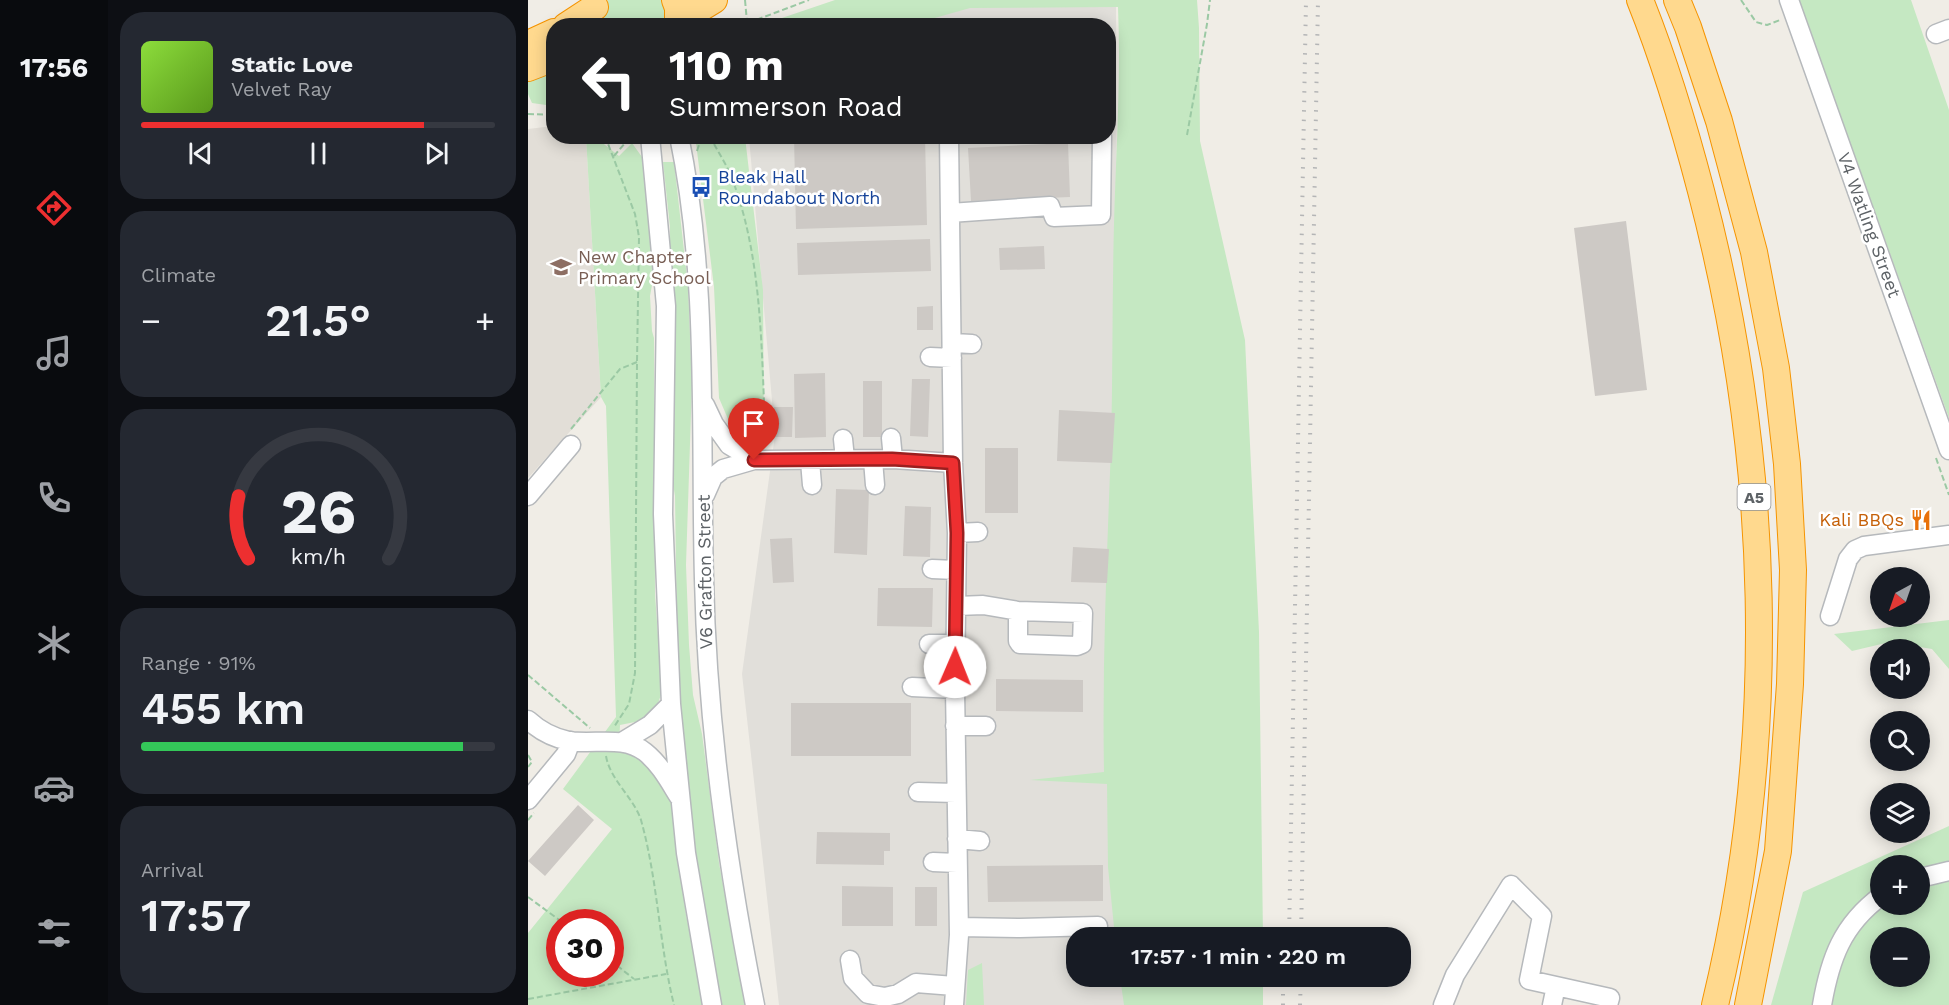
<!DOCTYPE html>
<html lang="en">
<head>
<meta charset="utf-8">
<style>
	:root { --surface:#171b24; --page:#242831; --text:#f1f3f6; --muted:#9ea1a6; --line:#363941; --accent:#ed2f30 }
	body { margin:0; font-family:"Work Sans",sans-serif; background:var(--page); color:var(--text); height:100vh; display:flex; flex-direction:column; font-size:22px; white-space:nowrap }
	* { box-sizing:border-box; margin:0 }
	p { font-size:20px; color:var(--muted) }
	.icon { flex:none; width:33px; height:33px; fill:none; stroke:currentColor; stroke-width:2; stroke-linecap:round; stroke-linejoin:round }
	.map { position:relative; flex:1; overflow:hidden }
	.drawer { display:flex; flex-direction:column; gap:12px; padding:12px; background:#0d0f14; width:420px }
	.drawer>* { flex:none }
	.hud { position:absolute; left:18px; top:18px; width:570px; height:126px; border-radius:24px; box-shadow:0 3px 15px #0003; background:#202124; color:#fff; overflow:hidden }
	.needle { width:39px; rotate:220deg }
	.tools { position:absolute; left:1342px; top:567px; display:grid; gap:12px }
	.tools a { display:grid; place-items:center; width:60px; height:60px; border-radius:50%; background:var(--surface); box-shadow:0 3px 15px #0003; font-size:30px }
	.speed { position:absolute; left:18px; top:909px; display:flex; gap:12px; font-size:30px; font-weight:700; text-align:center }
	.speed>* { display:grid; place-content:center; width:78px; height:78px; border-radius:50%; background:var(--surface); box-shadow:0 3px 15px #0003; line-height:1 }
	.speed .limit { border:9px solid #d22; background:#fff; color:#111 }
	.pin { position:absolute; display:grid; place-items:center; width:51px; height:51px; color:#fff; margin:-62px -26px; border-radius:50% 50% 50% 0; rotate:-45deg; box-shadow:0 0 6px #0007 }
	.pin .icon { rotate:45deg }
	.me { position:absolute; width:66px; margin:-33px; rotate:1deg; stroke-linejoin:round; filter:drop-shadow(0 0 4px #0008) }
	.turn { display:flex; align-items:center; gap:21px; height:126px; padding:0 24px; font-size:27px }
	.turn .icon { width:78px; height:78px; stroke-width:2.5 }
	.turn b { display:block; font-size:42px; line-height:51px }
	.big { font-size:45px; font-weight:600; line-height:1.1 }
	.drawer .widget { flex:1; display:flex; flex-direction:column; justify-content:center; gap:9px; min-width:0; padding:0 21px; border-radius:24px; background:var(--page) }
	.drawer .dial { align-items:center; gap:0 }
	.dial svg { height:156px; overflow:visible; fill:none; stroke:var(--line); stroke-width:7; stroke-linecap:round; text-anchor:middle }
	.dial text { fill:var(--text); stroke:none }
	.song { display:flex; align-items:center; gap:18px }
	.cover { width:72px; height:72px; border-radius:9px; background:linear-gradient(135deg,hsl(90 70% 55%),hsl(90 70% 35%)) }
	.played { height:6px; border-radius:3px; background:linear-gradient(90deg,var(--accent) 80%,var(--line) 80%) }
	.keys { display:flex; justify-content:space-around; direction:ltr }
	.heat { display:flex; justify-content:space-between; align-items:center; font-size:33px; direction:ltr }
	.charge { height:9px; border-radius:4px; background:linear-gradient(90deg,#34c759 91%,var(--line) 0) }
	.trip { position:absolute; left:538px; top:927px; width:345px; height:60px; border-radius:24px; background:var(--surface); box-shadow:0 3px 15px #0003; font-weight:600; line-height:60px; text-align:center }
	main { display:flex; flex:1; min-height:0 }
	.tabs { display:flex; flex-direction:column; width:108px; justify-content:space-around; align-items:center; background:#090b0e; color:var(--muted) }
	.tabs .icon { width:42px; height:42px }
	.tabs .selected { color:var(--accent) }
	.tabs b { font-size:27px; color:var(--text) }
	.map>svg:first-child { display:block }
	.industrial { fill:#e1dfda }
	.education { fill:#e2ded7 }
	.green { fill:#c5e8c2; fill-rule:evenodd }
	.building { fill:#cdc9c5 }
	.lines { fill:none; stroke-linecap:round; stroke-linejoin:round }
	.minor-casing { stroke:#b6b9bc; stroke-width:21 }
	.highway-casing { stroke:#f59400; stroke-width:28 }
	.path { stroke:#9bc9a4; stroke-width:2; stroke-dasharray:6 3; stroke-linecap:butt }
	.minor { stroke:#fff; stroke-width:18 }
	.highway { stroke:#ffd98e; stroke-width:26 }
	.rail { stroke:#b4b5b6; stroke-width:4; stroke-dasharray:1.5 8; stroke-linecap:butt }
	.route-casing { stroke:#9a1f1f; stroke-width:15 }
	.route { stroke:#ed2f30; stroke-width:10 }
	.labels { text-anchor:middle; stroke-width:5; stroke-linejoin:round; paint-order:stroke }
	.shield { fill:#fff; stroke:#8e9194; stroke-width:1.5 }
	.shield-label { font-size:16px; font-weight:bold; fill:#5d6266 }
	.transit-label { font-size:18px; fill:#164399; stroke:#fff; text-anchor:start }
	.street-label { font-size:18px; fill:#5d6266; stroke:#fff }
	.education-label { font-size:18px; fill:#785e54; stroke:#fff; text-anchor:start }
	.food-label { font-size:18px; fill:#c56008; stroke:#fff; text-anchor:end }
</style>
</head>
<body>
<main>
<nav class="tabs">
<b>17:56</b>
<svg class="icon selected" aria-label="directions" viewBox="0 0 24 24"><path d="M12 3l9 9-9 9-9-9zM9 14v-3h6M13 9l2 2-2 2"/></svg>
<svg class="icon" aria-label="music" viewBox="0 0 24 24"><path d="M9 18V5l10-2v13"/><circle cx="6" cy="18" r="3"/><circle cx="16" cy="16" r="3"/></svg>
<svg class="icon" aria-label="phone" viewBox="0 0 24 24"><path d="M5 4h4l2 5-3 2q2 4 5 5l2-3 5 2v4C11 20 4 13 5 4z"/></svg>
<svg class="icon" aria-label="climate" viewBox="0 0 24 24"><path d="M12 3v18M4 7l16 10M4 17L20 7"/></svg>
<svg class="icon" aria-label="car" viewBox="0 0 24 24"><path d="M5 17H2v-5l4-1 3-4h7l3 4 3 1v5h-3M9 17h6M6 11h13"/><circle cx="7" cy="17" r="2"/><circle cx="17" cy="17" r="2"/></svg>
<svg class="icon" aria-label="filters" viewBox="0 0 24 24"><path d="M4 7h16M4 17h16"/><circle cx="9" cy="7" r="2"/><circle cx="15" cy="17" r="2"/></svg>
</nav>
<section class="drawer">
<div class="widget">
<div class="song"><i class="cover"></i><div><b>Static Love</b><p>Velvet Ray</p></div></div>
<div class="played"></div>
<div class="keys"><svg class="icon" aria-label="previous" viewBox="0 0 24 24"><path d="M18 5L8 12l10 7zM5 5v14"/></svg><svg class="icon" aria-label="pause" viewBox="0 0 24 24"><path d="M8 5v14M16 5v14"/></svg><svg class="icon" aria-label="next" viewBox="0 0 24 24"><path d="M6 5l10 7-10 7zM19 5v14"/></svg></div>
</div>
<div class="widget"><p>Climate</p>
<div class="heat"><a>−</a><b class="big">21.5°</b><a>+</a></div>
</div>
<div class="widget dial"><svg viewBox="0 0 100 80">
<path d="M14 69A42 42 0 1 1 86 69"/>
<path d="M14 69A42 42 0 0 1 9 37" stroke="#ed2f30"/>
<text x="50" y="56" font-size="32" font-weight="700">26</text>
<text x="50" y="72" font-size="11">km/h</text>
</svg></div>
<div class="widget"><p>Range · 91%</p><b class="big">455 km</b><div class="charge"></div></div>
<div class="widget"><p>Arrival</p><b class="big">17:57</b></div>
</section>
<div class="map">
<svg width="1421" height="1005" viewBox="0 0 1421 1005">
	<rect width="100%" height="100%" fill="#f0ede6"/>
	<path class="industrial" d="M588,5l2,404 -12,364 15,164 -44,1v38l47,1 3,28h-348l-37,-331 33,-239 -26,-298 359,-1v-110l-206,-1 69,-18z"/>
	<path class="education" d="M25,126l1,10 32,1 15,260 -73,81v-349z"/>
	<path class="green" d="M80,0h54l5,11 1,14 -67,1 1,-13z
		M307,0h362l2,28 1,113 45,199 14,292 4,305h-148l-7,-70 -1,-83 -77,-4 74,-8c-2,-109 3,-217 7,-326 2,-74 1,-148 3,-222 2,-72 7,-145 4,-217l-148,1 -60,17 -152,1z
		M1271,0h112l38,110v308z
		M25,66v40l-21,-3 -4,-9v-12z
		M178,136l39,1 18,153 1,159 -19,-7 -14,-16 -12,-28 -5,-111 -18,-144z
		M58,137h9l24,19 13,-13 10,14 13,112 -5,27 2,35 2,7 1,256 7,98 -6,17 -11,11 -25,5 -1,19 25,12 21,32 7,18 14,109 19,90h-177v-72l84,-104 -49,-40 53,-72 -10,-311 -5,-9zM32,922h50v52h-50z
		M135,162h11l14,124 4,97 -6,182 3,80 4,50 9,39 17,129 26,142h-27l-23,-132 -14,-126 -4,-113 -2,-138 -6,-37 1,-232z
		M1421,620v49l-17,-20 -42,-7 -38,9 -18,-17z
		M1421,826v179h-178l32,-113zM1353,866h39v38h-39zM1353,938h39v38h-39z
		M454,963l2,42h-18l2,-35z
		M592,977h143v28h-139z"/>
	<path class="building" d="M266,136h131l2,89 -131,4z
		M540,143l2,54 -99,4 -3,-53z
		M1098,221l21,169 -52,6 -21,-168z
		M402,239l1,32 -133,4 -1,-32z
		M516,246l1,23 -45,1 -1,-22z
		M405,306v24h-16v-23z
		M297,373l1,64 -31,1 -1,-64z
		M384,379h18l-2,58 -18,-1z
		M335,381h19v56h-19z
		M246,407h19l-1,30h-18z
		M531,410l56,3 -3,50 -55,-2z
		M457,448h33v65h-33z
		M308,489l33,1 -2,65 -33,-2z
		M377,506l26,1 -1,50 -27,-1z
		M264,538l2,44 -21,1 -3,-44z
		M545,547l36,2 -2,34 -36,-1z
		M350,588h55l-1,39 -55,-1z
		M468,679l87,1v32l-87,-1z
		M263,703h120v53h-120z
		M50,805l16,15 -49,56 -17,-15z
		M289,832l73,1v18h-6v14l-68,-1z
		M575,865v36l-115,1 -1,-36z
		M314,886l51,1v39h-51z
		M387,887h22v39h-22z"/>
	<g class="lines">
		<defs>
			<path id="minor" d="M1261,0l160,450
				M1408,34l13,-5
				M122,136l16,170 -3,208 8,190 15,149 26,152
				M151,136c30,143 21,297 25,443 3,143 23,286 51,426
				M421,136l4,327 4,70 -2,156 4,246 -5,70
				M422,213l100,-7 4,11 47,-2 1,-79
				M425,343l19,1
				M402,357l22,1
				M177,405l9,19 15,21 25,15
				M363,438l2,21
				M315,439l2,20
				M345,460l2,25
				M282,461l2,24
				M177,495l8,-18 10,-8 31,-9 139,-1 60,4
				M0,496l43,-51
				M429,533l21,-1
				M404,569l24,1
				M429,606l26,-1 35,6 65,2 -1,31 -5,2 -57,-2 -2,-3v-30
				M1302,616l18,-57 7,-9 9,-4 85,-11
				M401,644h27
				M384,687l43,2
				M0,720c12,11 25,18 41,21 26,4 54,-6 76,11 15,12 24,29 34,45
				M427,726h31
				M94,742l28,-17 21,-21
				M390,792l38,1
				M0,800l38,-46 5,-13
				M429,839l23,2
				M405,862l24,1
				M1392,878l29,-7
				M431,927l61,1 78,-2
				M322,960l3,18 15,16 17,3 13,-3 18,-11 38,3
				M915,1005l12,-30 56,-90 31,31 -13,64 81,18 -2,7
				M1024,1005l4,-19
				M1294,1005c8,-46 20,-80 59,-109"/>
			<path id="highway" d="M147,0l3,8v18
				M1112,0c25,62 44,126 61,191 70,267 79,545 14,814
				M1149,0l11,27 31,94 35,131 22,116 11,96 6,106 -3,114 -12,167 -30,154
				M38,26l29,-19
				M156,26l12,-15 18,-11
				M0,44l26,-12
				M0,68l26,-10"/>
		</defs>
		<use href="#minor" class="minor-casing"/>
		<use href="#highway" class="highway-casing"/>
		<path class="path" d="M217,0l2,22
			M1213,0l15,22 11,3 13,-5
			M212,26l69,-26
			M0,114l26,1
			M659,135l20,-111 3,-24
			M77,136l30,78 4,23 -2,125 -2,311 -6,31 -15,23
			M182,136c7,15 18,30 23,45 31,84 28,177 33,265
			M169,151l5,-15
			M86,156l17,-20
			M43,429l49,-60 17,-7
			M1408,458l13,37
			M0,675l62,53
			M0,755l4,7 -4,5
			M78,756c4,24 28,42 35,64 17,61 18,124 33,185
			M0,820l6,-7
			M0,897l34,25
			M82,960l24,19
			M0,999l138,-25"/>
		<use href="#minor" class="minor"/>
		<use href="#highway" class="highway"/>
		<path class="rail" d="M761,938l17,-938
			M773,938l17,-938
			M755,1005v-29
			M772,1005l1,-29"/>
	</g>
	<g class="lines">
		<defs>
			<path id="route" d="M226,460l138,-1 61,4 4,70 -2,134"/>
		</defs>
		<use href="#route" class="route-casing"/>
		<use href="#route" class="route"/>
	</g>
	<defs>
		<symbol id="bus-bare" viewBox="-9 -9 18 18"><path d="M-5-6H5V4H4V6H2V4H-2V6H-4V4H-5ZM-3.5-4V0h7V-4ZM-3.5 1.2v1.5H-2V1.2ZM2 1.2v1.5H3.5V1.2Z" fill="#1a4fb4" stroke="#fff" stroke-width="2.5" paint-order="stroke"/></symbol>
		<symbol id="school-bare" viewBox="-9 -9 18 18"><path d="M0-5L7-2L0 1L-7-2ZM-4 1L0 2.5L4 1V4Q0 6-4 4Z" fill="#8d6e63" stroke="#fff" stroke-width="2.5" paint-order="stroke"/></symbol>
		<symbol id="restaurant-bare" viewBox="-9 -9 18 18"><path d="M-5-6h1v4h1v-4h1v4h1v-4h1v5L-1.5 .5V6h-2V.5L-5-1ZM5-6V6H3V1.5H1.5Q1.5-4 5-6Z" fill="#e8710a" stroke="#fff" stroke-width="2.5" paint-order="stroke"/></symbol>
	</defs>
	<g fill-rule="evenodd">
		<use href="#bus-bare" x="158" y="172" width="30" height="30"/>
		<use href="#school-bare" x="18" y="252" width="30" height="30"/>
		<use href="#restaurant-bare" x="1378" y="505" width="30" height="30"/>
	</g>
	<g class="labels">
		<rect class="shield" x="1209.5" y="484" width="33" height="26" rx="4.5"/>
		<g class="shield-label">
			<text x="1226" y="503">A5</text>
		</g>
		<g class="transit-label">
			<text x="190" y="183">Bleak Hall<tspan x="190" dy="21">Roundabout North</tspan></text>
		</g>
		<g class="street-label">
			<text transform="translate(1341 225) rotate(70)" y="6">V4 Watling Street</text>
			<text transform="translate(177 572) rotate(-91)" y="6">V6 Grafton Street</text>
		</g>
		<g class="education-label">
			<text x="50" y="263">New Chapter<tspan x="50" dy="21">Primary School</tspan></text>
		</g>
		<g class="food-label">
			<text x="1376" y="526">Kali BBQs</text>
		</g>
	</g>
</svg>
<div class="tools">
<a><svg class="needle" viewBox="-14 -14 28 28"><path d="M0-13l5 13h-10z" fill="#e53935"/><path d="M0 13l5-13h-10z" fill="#9ea1a6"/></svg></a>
<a><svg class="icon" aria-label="sound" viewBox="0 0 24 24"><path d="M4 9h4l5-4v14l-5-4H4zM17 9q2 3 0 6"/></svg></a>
<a><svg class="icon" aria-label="search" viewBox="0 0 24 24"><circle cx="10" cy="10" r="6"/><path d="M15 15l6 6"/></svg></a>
<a><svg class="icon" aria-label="layers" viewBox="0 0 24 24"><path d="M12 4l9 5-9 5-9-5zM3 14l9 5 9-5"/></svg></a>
<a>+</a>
<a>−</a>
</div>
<div class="speed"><div class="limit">30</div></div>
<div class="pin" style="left:226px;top:460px;background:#d93025"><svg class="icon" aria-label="arrive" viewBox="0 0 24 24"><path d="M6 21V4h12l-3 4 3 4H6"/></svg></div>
<svg class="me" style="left:427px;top:667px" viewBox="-20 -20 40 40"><circle r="19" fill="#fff"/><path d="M0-13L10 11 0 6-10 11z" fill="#ed2f30"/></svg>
<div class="trip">17:57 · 1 min · 220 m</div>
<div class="hud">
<div class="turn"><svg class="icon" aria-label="left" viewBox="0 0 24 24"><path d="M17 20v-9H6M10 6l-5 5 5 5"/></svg><div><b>110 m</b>Summerson Road</div></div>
</div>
</div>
</main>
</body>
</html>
